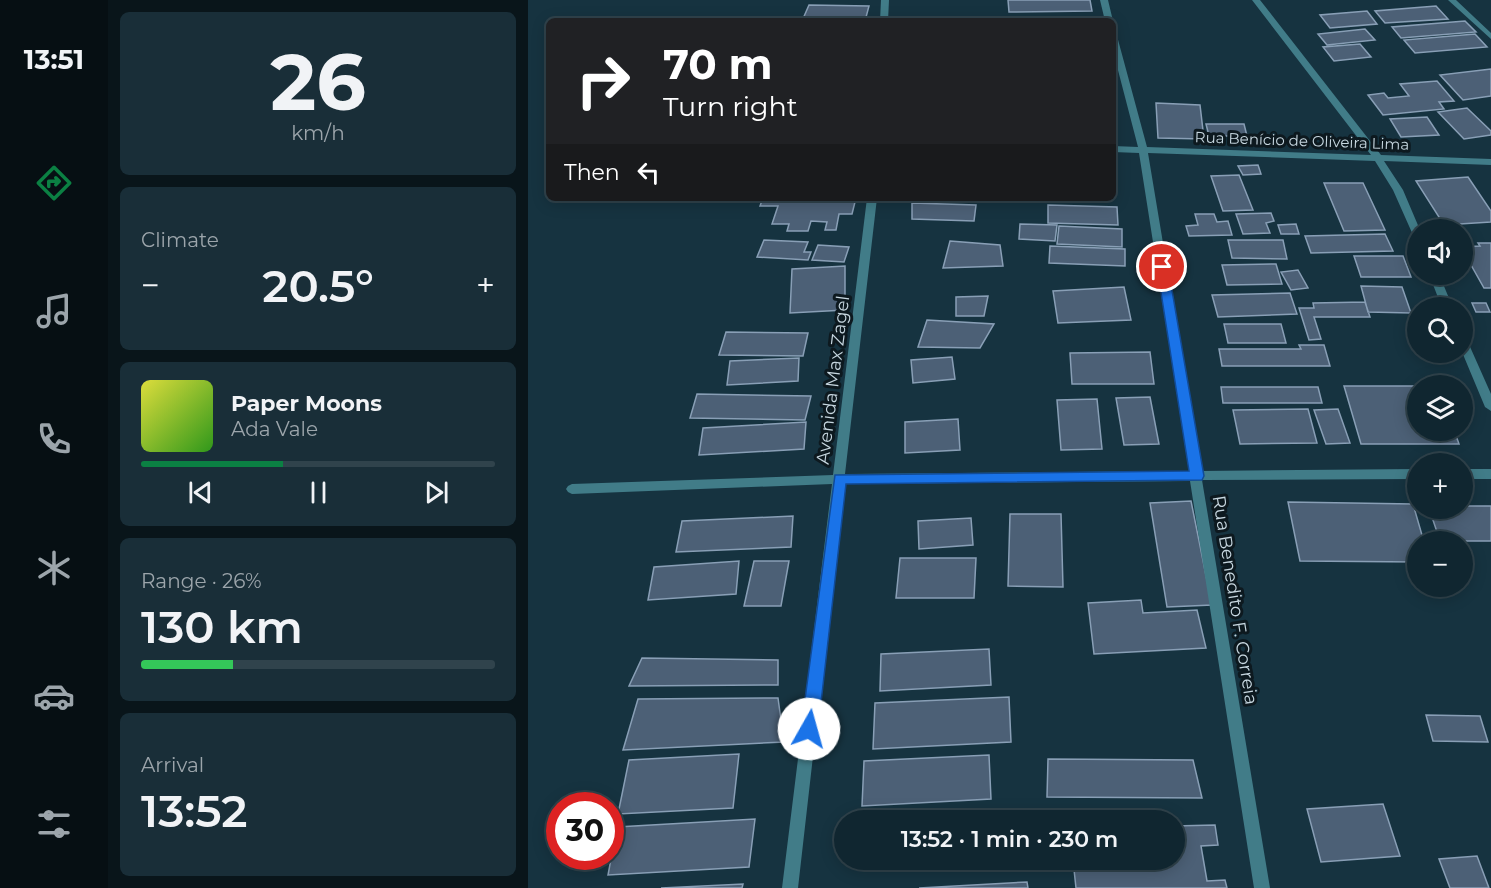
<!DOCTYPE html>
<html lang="en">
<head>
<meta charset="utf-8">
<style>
	:root { --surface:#102630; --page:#192e38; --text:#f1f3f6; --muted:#9ca5ab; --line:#30434c; --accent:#0b8043 }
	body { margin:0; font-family:Montserrat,sans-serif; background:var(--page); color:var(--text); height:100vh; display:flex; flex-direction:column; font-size:22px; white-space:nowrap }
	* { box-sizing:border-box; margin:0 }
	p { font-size:20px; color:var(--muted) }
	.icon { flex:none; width:33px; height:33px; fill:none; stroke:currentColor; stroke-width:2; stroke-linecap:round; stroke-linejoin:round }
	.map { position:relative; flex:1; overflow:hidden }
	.drawer { display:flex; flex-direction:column; gap:12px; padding:12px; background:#09151a; width:420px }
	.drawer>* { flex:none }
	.top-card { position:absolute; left:18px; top:18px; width:570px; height:183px; border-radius:9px; box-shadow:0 3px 15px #0003,0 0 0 2px var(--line); background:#202124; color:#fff; overflow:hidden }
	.controls { position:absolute; left:879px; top:219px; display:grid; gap:12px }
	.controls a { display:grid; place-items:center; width:66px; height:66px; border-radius:50%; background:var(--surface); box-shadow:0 3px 15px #0003,0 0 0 2px var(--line); font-size:30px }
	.speed { position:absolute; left:18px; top:792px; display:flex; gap:12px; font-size:30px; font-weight:700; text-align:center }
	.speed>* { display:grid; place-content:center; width:78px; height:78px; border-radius:50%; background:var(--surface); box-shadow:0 3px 15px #0003,0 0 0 2px var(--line); line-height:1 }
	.speed .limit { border:9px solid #d22; background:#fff; color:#111 }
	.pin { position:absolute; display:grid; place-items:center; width:51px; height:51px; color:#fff; margin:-26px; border:3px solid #fff; border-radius:50%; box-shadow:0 2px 6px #0007 }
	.me { position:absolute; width:66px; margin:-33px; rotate:7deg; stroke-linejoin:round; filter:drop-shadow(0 0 4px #0008) }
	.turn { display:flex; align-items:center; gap:21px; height:126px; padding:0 18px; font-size:27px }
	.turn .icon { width:78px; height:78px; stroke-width:2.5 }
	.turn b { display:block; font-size:42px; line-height:51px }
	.then { display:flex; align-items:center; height:57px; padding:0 18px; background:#0003; gap:12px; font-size:22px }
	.big { font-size:45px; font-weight:600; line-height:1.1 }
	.drawer .widget { flex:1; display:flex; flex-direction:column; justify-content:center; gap:9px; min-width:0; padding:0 21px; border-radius:9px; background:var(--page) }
	.drawer .dial { align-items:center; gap:0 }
	.dial b { font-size:78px; line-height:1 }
	.song { display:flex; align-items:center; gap:18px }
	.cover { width:72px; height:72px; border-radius:9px; background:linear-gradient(135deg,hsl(60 70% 55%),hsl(110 70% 35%)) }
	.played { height:6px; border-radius:3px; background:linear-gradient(90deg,var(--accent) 40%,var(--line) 40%) }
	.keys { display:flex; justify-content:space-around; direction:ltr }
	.heat { display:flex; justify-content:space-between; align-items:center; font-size:33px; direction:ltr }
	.charge { height:9px; border-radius:4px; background:linear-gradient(90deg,#34c759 26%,var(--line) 0) }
	.trip { position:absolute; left:306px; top:810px; width:351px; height:60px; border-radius:30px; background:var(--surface); box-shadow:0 3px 15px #0003,0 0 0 2px var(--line); font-weight:600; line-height:60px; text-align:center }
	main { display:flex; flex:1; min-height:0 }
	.tabs { display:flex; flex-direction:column; width:108px; justify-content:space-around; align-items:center; background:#060f13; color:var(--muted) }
	.tabs .icon { width:42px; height:42px }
	.tabs .current { color:var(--accent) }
	.tabs b { font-size:27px; color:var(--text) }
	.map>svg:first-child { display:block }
	.building { fill:#4c6076; stroke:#899fb6; stroke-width:1.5 }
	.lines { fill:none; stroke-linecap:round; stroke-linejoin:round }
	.street { fill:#417c88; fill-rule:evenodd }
	.route { fill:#1a73e8; stroke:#114b97; stroke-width:1.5 }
	.labels { text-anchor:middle; stroke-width:6; stroke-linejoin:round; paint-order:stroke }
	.far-street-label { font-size:15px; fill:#c7d7e0; stroke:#0d191f }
	.street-label { font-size:18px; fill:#c7d7e0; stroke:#0d191f }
</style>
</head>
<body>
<main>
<nav class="tabs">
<b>13:51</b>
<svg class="icon current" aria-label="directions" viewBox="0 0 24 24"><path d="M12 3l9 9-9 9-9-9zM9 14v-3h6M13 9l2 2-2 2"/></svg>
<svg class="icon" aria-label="music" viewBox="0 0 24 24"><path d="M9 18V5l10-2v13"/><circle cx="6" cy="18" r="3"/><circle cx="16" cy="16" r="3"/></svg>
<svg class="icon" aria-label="phone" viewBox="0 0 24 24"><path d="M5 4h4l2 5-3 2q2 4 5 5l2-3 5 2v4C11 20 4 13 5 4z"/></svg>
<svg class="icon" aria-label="climate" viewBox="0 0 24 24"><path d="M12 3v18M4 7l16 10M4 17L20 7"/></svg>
<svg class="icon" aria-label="car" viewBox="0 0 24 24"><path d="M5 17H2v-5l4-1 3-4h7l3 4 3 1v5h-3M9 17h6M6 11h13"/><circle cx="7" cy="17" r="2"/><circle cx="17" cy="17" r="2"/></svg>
<svg class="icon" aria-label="filters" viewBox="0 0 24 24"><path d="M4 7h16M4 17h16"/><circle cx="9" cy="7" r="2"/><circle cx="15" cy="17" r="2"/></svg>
</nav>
<section class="drawer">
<div class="widget dial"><b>26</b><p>km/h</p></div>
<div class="widget"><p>Climate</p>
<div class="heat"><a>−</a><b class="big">20.5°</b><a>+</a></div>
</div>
<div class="widget">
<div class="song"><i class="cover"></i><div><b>Paper Moons</b><p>Ada Vale</p></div></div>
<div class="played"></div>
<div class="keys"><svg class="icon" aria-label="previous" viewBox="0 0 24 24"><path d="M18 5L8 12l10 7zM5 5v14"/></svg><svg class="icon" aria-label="pause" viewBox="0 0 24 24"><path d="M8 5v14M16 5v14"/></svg><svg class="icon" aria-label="next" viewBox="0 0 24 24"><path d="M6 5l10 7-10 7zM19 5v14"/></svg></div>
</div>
<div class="widget"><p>Range · 26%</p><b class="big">130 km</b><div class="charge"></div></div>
<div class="widget"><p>Arrival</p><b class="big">13:52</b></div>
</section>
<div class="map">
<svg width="963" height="888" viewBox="0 0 963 888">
	<rect width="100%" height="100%" fill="#163340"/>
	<path class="building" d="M480,0h82l2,11 -83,1z
		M281,5l60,1 -4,15h-63z
		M908,6l12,13 -63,4 -10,-12z
		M839,11l10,13 -47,4 -10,-13z
		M937,21l11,11 -75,6 -9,-11z
		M837,29l10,11 -48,5 -9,-11z
		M947,34l12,13 -72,6 -11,-13z
		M832,44l11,13 -37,4 -11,-14z
		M963,69v27l-28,4 -23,-25z
		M909,81l17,20 -15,1 5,7 -61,6 -15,-20 16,-2 4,5 21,-2 -9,-12z
		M628,103l44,2 4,34 -46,-1z
		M939,108l24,23v4l-27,4 -26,-27z
		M899,117l12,18 -38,2 -11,-18z
		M678,124h38l3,12h-38z
		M730,165l3,9 -18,1 -5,-9z
		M711,175l14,35 -30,1 -12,-35z
		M940,177l23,34v11l-47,3 -28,-44z
		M796,183h39l22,47 -41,1z
		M235,198h93l-4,16h-13l-3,16h-11l2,-8 -16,-1 -3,10h-21l2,-7h-17l6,-18h-18z
		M384,203l64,2 -2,16 -62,-2z
		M520,205l69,2 1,18 -70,-2z
		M743,213l3,8 -8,2 4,10 -27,1 -7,-20z
		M667,214h19l3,8 11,-1 4,14 -43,1 -3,-10 12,-1z
		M492,224l37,1 -2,16 -36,-2z
		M768,224l3,10h-18l-3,-9z
		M531,226l63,3v18l-65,-3z
		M857,234l8,17 -82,2 -6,-17z
		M236,240l44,2 -4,10h7l-3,8 -51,-3z
		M700,240h55l4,19 -55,-1z
		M422,241l50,4 3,21 -60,2z
		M950,243h13v45h-7l-22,-39v-2l18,-1z
		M290,245l31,2 -5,15 -32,-2z
		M522,246l75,3v17l-76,-3z
		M826,256h49l8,21h-50z
		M748,264l6,20 -55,1 -5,-20z
		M317,266v44l-55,3 2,-44z
		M770,270l10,18 -17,2 -10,-18z
		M833,286l41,1 9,26 -43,-1z
		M596,287l7,33 -73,3 -5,-32z
		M762,293l7,21 -79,3 -6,-22z
		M460,296l-4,20h-28v-19z
		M837,302l5,15h-56l7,22 -12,1 -10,-32h15l-1,-5z
		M944,303h14l4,9h-14z
		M399,320l67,4 -14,24 -62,-1z
		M696,324h57l5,19h-58z
		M198,332l82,1 -5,23 -84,-1z
		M771,345h25l6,21h-108l-3,-17h82z
		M622,352l4,32h-82l-2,-31z
		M424,357l3,22 -42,4 -2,-23z
		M271,358l-1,23 -71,4 3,-24z
		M816,386h74v44h36l5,14h-98z
		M693,387h97l4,16h-99z
		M169,394l114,2 -6,24 -115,-2z
		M622,397l9,47 -35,1 -8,-47z
		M569,399l5,50 -41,1 -4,-50z
		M780,409l9,34 -77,1 -7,-34z
		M810,409l12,34 -24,1 -12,-34z
		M430,419l2,31 -55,3v-31z
		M278,422l-2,27 -105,6 4,-27z
		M663,501l21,104 -45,2 -17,-104z
		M760,502l125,2 11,38h-6v20l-118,-1z
		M934,506h29v35h-51l-11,-33h33z
		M482,514h51l2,73 -55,-1z
		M265,516l-2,31 -115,5 6,-31z
		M443,518l2,27 -54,4 -1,-28z
		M372,558h76l-2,40h-78z
		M211,561l-3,33 -88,6 6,-33z
		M226,561h35l-8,45h-37z
		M613,600l2,13 54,-3 9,38 -112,6 -6,-51z
		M461,649l2,36 -111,6 1,-37z
		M114,658l136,2v25l-149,1z
		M481,697l2,45 -138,7 2,-46z
		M250,698l6,44 -161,8 15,-51z
		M898,715l54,1 8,26 -55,-1z
		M211,754l-6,54 -115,6 11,-54z
		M461,755l2,44 -129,7 2,-45z
		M520,759l145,1 9,38 -155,-1z
		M855,804l17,52 -79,6 -14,-53z
		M370,811l116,3v6h-117z
		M227,819l-6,48 -141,8 9,-48z
		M687,825l3,20 -17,1 6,35 18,-1 2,8h-151l-3,-28h101v-34z
		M949,856l12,32h-39l-11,-29z
		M365,860h120v6l-121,-3z
		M499,882l1,6h-109z
		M215,884l-1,4h-81z"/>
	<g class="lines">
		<path class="street" d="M353,0h8l-1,21h-8z
			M572,0h8l5,21h-8z
			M724,0h8l121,155 110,4v6l-107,-4 19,29 17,40h-2v8l-5,-3 -20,-45 -18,-29 -227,-8 53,318 217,-2v10l-216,1 68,408h-16l-64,-407 -346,3 -46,404h-16l50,-404 -260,10 -4,-2 -2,-3 2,-3 4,-2 261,-9 34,-277h10l-32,276 344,-3 -50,-318 -26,-1v-6l25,1 -25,-96v-17l4,2 30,111 224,8z
			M920,0h8l35,33v6z
			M901,274h10l14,34h-11z
			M934,337l5,3 24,54v17l-6,-4 -23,-55z
			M934,469h29v10h-29z"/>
	</g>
	<path class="route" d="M634,263l6,4 36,209 -2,4 -356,4 -28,245 -3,5 -6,3 -6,-3 -2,-5 34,-254 354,-4 -32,-204z"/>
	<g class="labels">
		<g class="far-street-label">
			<text transform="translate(774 141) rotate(2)" y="5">Rua Benício de Oliveira Lima</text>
		</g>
		<g class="street-label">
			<text transform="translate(305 380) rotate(-83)" y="6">Avenida Max Zagel</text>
			<text transform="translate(707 600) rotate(81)" y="6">Rua Benedito F. Correia</text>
		</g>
	</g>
</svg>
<div class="controls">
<a><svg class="icon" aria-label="sound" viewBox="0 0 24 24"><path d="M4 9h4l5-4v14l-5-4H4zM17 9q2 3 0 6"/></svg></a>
<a><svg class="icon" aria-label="search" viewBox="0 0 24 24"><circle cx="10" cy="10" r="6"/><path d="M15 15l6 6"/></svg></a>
<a><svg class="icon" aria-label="layers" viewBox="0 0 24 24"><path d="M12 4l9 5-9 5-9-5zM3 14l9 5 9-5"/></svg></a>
<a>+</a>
<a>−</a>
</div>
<div class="speed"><div class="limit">30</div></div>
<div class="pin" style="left:634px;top:267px;background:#d93025"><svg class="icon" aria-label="arrive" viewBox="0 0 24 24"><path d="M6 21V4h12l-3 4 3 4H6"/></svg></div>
<svg class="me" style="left:281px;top:729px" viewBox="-20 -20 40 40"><circle r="19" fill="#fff"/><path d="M0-13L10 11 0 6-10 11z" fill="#1a73e8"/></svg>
<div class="trip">13:52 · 1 min · 230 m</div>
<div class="top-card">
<div class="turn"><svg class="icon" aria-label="right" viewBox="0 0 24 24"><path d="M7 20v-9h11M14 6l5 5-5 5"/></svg><div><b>70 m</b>Turn right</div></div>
<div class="then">Then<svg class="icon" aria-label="left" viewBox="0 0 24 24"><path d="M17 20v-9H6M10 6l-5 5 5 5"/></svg></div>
</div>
</div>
</main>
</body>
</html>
